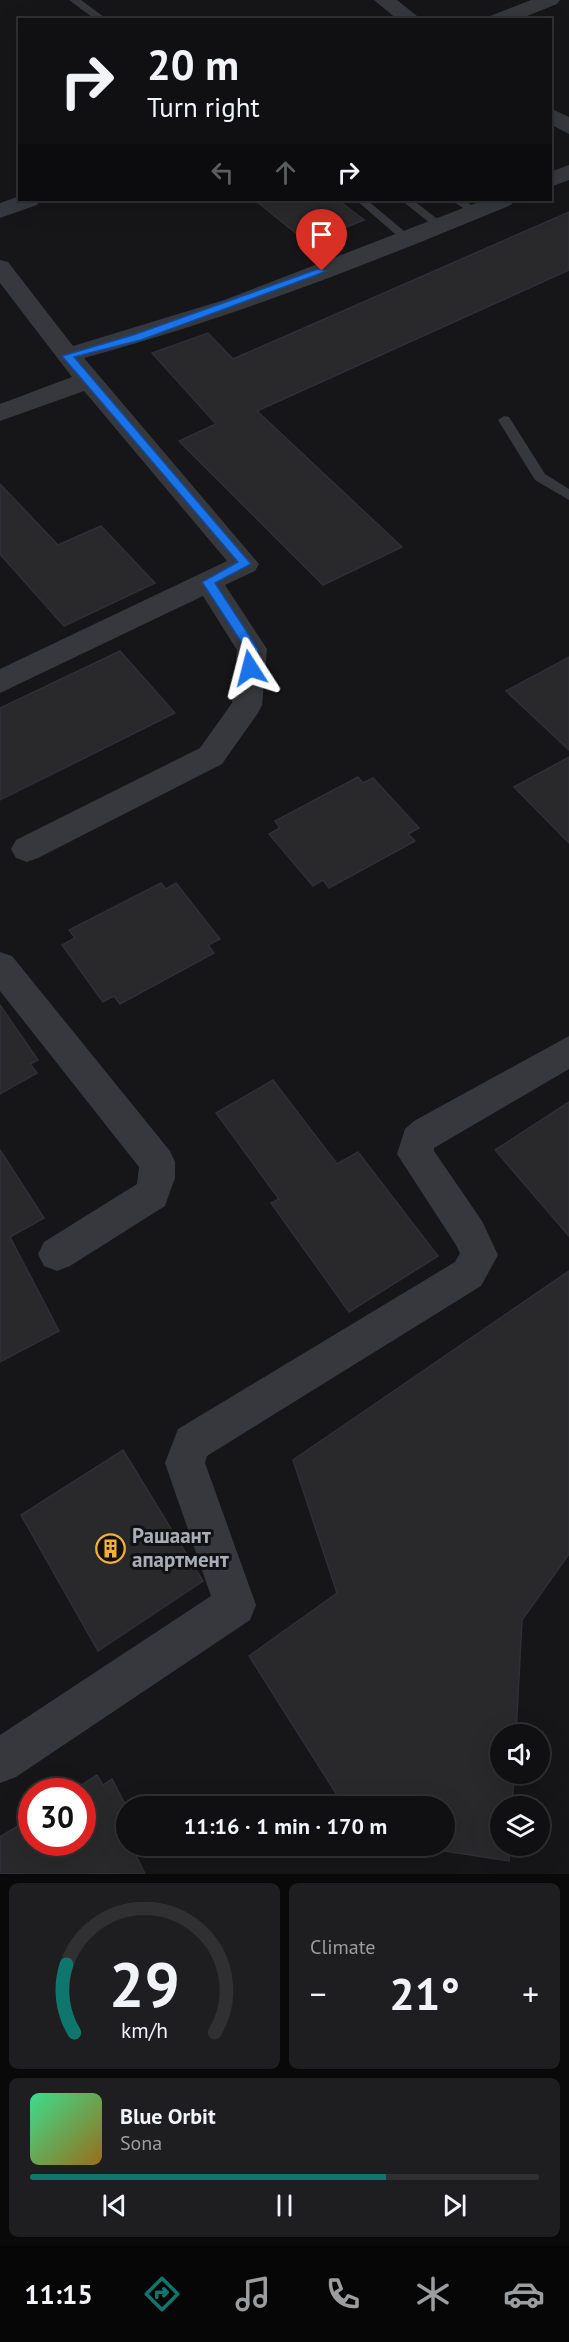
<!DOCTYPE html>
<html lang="en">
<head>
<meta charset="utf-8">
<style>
	:root { --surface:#101012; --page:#1e1e20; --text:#f1f3f6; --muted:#9c9d9f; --line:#303032; --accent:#0f766e }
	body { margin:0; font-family:"PT Sans",sans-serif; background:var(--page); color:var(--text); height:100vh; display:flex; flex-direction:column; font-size:22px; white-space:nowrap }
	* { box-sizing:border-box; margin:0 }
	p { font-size:20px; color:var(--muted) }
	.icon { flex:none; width:33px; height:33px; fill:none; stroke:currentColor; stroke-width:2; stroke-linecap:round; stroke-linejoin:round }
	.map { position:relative; height:1874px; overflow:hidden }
	.side { display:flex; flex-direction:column; gap:9px; padding:9px; background:#09090a; flex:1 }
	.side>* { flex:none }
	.banner { position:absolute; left:18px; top:18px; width:534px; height:183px; border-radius:0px; box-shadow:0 6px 24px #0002,0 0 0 2px var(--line); background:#101012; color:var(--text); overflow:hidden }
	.controls { position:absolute; left:490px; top:1724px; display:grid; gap:12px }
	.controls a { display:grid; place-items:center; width:60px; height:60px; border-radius:50%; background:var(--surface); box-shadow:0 6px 24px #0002,0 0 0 2px var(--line); font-size:30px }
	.speed { position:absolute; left:18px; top:1778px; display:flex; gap:12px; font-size:30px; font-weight:700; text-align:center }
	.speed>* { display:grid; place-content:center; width:78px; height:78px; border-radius:50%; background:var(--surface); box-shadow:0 6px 24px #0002,0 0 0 2px var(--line); line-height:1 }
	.speed .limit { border:9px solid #d22; background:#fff; color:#111 }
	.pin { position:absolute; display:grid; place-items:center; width:51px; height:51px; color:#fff; margin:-62px -26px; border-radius:50% 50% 50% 0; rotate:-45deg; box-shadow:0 0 6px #0007 }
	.pin .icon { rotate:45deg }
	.me { position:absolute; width:66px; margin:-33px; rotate:351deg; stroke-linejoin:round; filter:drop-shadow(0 0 4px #0008) }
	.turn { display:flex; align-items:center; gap:21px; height:126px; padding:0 30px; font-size:27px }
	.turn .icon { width:78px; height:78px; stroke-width:2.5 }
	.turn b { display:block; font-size:42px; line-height:51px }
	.lanes { display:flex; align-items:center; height:57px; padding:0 30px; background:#0003; justify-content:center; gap:30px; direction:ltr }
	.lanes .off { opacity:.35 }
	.big { font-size:45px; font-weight:800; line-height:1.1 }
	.side .card { flex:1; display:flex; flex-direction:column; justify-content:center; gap:9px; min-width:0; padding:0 21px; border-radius:9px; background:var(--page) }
	.side .dial { align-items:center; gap:0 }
	.dial svg { height:156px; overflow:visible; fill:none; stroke:var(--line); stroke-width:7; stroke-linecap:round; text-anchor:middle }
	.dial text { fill:var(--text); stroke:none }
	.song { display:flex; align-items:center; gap:18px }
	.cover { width:72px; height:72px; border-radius:9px; background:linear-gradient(135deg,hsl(150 70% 55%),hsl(40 70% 35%)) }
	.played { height:6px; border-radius:3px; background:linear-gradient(90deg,var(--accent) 70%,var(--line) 70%) }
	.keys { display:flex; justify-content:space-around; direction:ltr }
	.heat { display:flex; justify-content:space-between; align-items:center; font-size:33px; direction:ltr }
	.side .tiles { flex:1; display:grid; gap:9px; grid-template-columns:1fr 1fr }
	.card:last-child { grid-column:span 2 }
	.trip { position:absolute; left:116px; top:1796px; width:339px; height:60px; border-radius:30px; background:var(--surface); box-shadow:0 6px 24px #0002,0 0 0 2px var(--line); font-weight:800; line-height:60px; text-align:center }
	.dock { display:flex; height:96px; justify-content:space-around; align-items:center; background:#060607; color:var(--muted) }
	.dock .icon { width:42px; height:42px }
	.dock .on { color:var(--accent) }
	.dock b { font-size:27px; color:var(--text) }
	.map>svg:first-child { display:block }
	.building { fill:#29292c; stroke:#303034; stroke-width:1.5 }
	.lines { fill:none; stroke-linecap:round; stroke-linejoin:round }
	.service { fill:#37383d; fill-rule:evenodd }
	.minor { fill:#37383d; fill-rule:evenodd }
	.tertiary { fill:#37383d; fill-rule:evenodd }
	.route { fill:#1a73e8; stroke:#114b97; stroke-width:1.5 }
	.labels { text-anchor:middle; stroke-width:6; stroke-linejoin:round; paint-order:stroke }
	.near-poi-label { font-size:21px; font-weight:bold; fill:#a8adb8; stroke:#111113; text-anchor:start }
</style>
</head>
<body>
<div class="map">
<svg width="569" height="1874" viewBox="0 0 569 1874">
	<rect width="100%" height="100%" fill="#161618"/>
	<path class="building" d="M255,200h83l26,20 -56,23z
		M569,212v58l-312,141 145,136 -79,38 -144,-144 37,-17 -64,-71 56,-20 25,26z
		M0,484l58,61 43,-19 54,57 -91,43 -64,-72z
		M120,651l55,62 -175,87v-92z
		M569,657v93l-63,-59z
		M569,757v86l-55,-56z
		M358,777l5,6 10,-5 46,50 -11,6 7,7 -86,47 -6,-8 -10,6 -44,-52 11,-6 -5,-7z
		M161,883l5,6 10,-6 44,56 -12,6 6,8 -94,51 -6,-8 -11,6 -41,-57 13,-7 -6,-8z
		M0,1005l38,55 -8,4 7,9 -37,21z
		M273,1080l64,84 21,-12 80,104 -89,56 -78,-109 8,-4 -63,-86z
		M569,1102v134l-74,-86z
		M0,1150l44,68 -34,19 49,94 -59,31z
		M569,1271v283l-47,66 -6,114h-15v39h13l-2,33h-11v39h9l-1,16 -104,-16h39v-39h-100l-95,-150 88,-63 -44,-133z
		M123,1450l80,131 -105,70 -77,-136z
		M97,1775l6,10 9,-6 14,27v39h5l14,29h-145v-37l32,-20v25h50v-51h-10z"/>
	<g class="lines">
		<path class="service" d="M69,0h12l27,20h-12z
			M356,200h11l43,36v4h-8z
			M401,200h12l32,25 -10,2z
			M451,200h12l18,11 -10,2z
			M504,416l5,1 36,57 24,15v11l-34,-20 -37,-60z"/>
		<path class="minor" d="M531,0h29l-3,4 -40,16h-30l3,-4z
			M569,165v15l-19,7v-15z
			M20,196v4h20l-3,5 -37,13v-15z
			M484,200h30l-3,5c-140,58 -281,114 -427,153l175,206 -4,7 -30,14 42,64 -5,56 -4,8 -36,51 -184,94 -11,4 -11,-4 -5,-9 5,-9 184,-92 32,-45 5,-53 -34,-54 -203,97v-24l227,-108 -143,-170 -84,30v-17l72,-27 -72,-94v-23l8,2 65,84 151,-46z
			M0,952l12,4 158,195 5,11v16l-10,28 -95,60 -13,5 -13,-5 -6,-12 6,-12 93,-58 2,-17 -139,-176z
			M569,1036v33l-135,79v3l48,70 16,34 -17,31 -274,170 -2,7 51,142 -6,15 -234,157 -16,6v-48l211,-139 -46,-133 13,-34 277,-167 5,-9 -4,-8 -59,-91 8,-25 9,-8z"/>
		<path class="tertiary" d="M374,0h23l25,20h-24z
			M550,108l19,9v17l-19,-10z"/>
	</g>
	<path class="route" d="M318,269l9,2 -186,69 -67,17 177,207 -36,19 43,66 -2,19 -6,4 -6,-4 2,-19 -44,-67 36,-20 -176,-206 71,-21z"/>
	<defs>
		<symbol id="building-ring" viewBox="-11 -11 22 22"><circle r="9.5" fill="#111113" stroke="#f2b134" stroke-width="1.5"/><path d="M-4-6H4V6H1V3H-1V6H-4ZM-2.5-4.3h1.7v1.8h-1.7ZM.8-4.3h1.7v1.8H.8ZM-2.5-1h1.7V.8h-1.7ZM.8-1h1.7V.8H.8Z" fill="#f2b134"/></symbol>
	</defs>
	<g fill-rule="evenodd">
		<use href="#building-ring" x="94" y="1532" width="33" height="33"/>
	</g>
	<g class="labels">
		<g class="near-poi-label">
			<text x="132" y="1543">Рашаант<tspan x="132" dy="24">апартмент</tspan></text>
		</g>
	</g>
</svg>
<div class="controls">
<a><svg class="icon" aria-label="sound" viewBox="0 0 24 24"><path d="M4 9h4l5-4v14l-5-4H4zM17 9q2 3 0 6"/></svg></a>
<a><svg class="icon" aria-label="layers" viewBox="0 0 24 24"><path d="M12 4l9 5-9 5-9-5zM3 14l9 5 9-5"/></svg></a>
</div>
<div class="speed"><div class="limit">30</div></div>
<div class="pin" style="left:322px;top:271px;background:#d93025"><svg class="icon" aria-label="arrive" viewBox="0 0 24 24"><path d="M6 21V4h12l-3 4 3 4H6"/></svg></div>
<svg class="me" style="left:250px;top:668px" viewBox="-20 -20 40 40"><path d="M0-17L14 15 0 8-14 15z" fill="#1a73e8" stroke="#fff" stroke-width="4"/></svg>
<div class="trip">11:16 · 1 min · 170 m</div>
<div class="banner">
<div class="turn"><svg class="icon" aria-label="right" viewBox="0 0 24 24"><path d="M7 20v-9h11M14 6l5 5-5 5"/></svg><div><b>20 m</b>Turn right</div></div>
<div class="lanes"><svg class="icon off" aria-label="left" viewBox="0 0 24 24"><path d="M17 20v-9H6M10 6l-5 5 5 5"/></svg><svg class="icon off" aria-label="ahead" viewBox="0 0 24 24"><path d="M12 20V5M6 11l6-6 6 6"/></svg><svg class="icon" aria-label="right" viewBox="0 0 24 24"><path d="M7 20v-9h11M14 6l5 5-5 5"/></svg></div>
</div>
</div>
<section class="side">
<div class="tiles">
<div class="card dial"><svg viewBox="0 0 100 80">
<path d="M14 69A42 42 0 1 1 86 69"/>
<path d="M14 69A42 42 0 0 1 10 34" stroke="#0f766e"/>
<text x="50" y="56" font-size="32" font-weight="700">29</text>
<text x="50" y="72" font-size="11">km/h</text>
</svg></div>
<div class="card"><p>Climate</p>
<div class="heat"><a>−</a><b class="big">21°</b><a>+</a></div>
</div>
<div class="card">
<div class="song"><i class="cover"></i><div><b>Blue Orbit</b><p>Sona</p></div></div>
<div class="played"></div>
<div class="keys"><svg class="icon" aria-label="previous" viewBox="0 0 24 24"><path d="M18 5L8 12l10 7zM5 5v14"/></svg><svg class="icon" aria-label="pause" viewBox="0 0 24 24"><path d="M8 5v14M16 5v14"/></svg><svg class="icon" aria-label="next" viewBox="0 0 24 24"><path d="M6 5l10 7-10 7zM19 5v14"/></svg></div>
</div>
</div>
</section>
<nav class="dock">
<b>11:15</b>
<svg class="icon on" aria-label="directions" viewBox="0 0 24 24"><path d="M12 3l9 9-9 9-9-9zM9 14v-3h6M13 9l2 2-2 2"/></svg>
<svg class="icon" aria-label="music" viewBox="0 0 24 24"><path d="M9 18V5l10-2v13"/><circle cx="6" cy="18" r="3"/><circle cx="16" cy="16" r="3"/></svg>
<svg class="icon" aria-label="phone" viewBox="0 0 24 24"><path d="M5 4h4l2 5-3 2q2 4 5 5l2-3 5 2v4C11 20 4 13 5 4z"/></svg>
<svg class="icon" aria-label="climate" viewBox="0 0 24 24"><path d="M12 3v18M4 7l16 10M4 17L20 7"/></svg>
<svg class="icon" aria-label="car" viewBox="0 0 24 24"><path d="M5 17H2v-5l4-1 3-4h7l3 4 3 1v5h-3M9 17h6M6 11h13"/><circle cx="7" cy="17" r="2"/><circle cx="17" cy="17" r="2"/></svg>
</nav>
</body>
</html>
